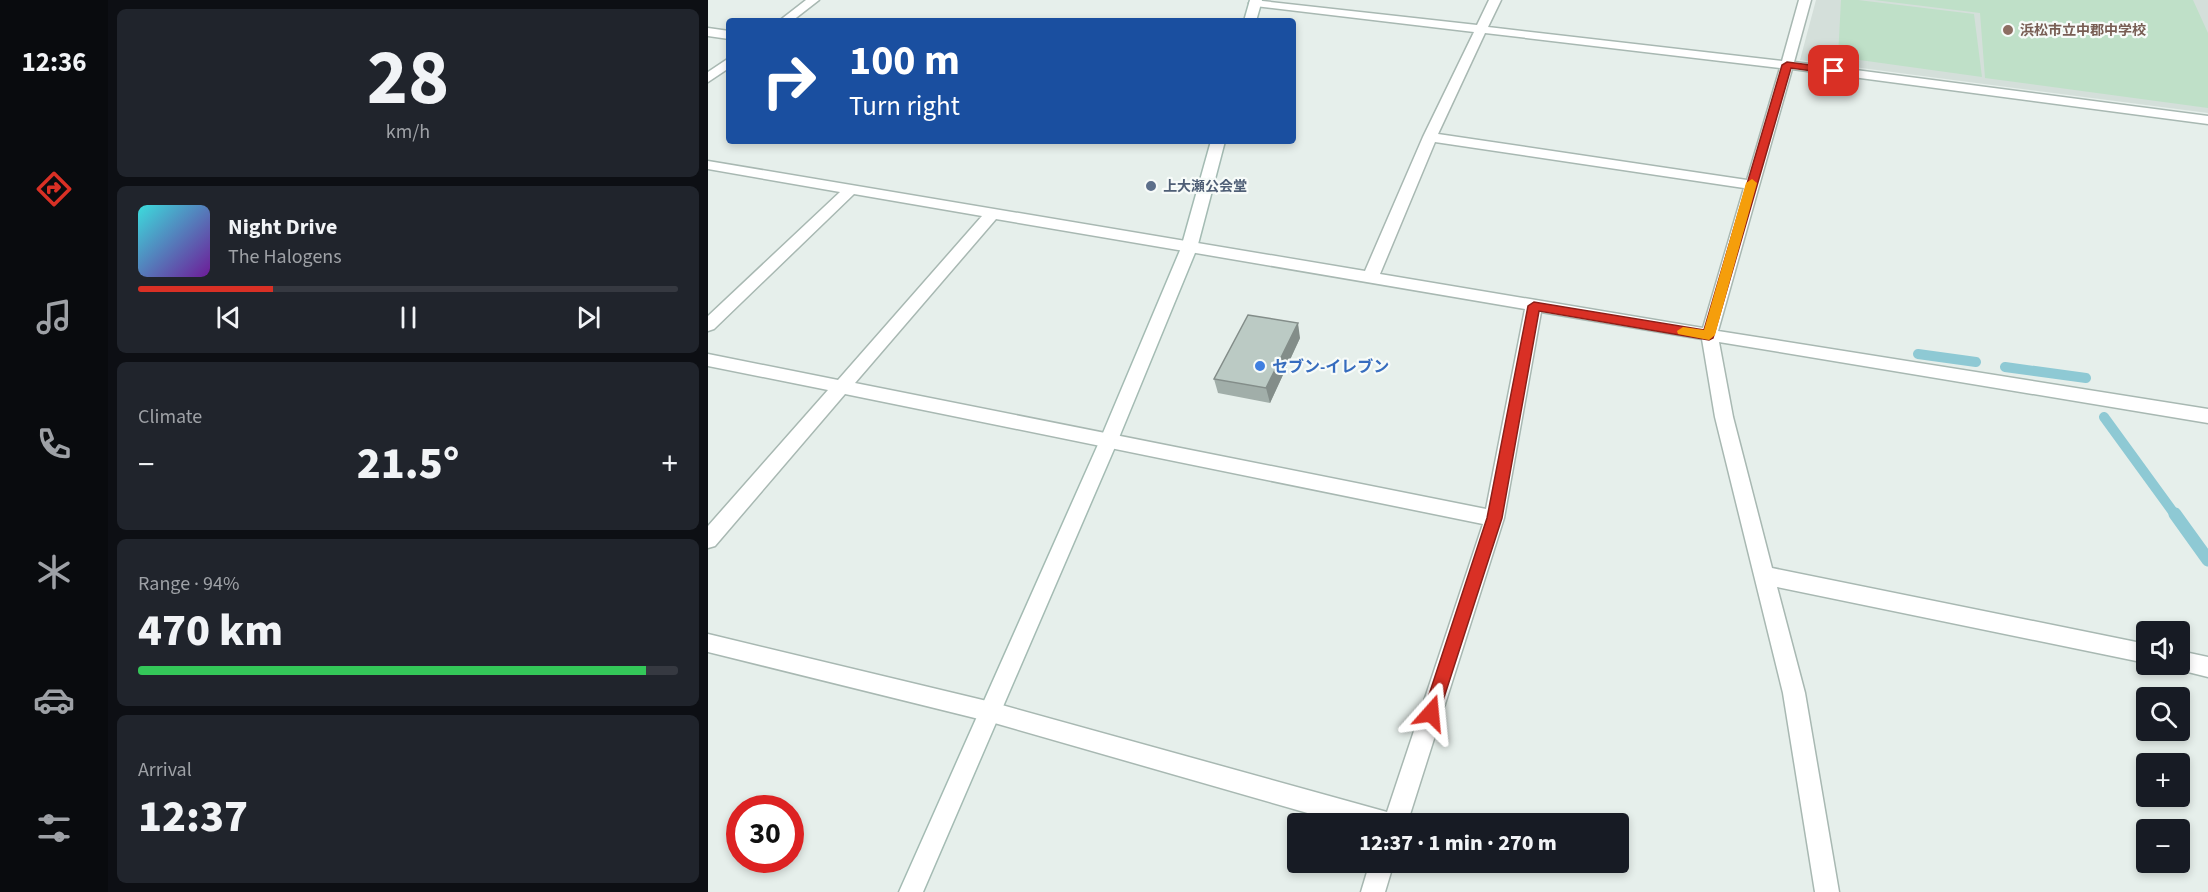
<!DOCTYPE html>
<html lang="en">
<head>
<meta charset="utf-8">
<style>
	:root { --surface:#171b24; --page:#20242c; --text:#f1f3f6; --muted:#9ea1a6; --line:#363941; --accent:#d93025 }
	body { margin:0; font-family:"Source Sans 3","Noto Sans JP",sans-serif; background:var(--page); color:var(--text); height:100vh; display:flex; flex-direction:column; font-size:22px; white-space:nowrap }
	* { box-sizing:border-box; margin:0 }
	p { font-size:20px; color:var(--muted) }
	.icon { flex:none; width:33px; height:33px; fill:none; stroke:currentColor; stroke-width:2; stroke-linecap:round; stroke-linejoin:round }
	.map { position:relative; flex:1; overflow:hidden }
	.side { display:flex; flex-direction:column; gap:9px; padding:9px; background:#0d0f14; width:600px }
	.side>* { flex:none }
	.guide { position:absolute; left:18px; top:18px; width:570px; height:126px; border-radius:6px; box-shadow:0 3px 9px #0003; background:#1a4fa0; color:#fff; overflow:hidden }
	.fabs { position:absolute; left:1428px; top:621px; display:grid; gap:12px }
	.fabs a { display:grid; place-items:center; width:54px; height:54px; border-radius:6px; background:var(--surface); box-shadow:0 3px 9px #0003; font-size:30px }
	.speed { position:absolute; left:18px; top:795px; display:flex; gap:12px; font-size:30px; font-weight:700; text-align:center }
	.speed>* { display:grid; place-content:center; width:78px; height:78px; border-radius:50%; background:var(--surface); box-shadow:0 3px 9px #0003; line-height:1 }
	.speed .limit { border:9px solid #d22; background:#fff; color:#111 }
	.pin { position:absolute; display:grid; place-items:center; width:51px; height:51px; color:#fff; margin:-26px; border-radius:12px; box-shadow:0 3px 9px #0006 }
	.me { position:absolute; width:66px; margin:-33px; rotate:18deg; stroke-linejoin:round; filter:drop-shadow(0 0 4px #0008) }
	.turn { display:flex; align-items:center; gap:21px; height:126px; padding:0 24px; font-size:27px }
	.turn .icon { width:78px; height:78px; stroke-width:2.5 }
	.turn b { display:block; font-size:42px; line-height:51px }
	.big { font-size:45px; font-weight:800; line-height:1.1 }
	.side .tile { flex:1; display:flex; flex-direction:column; justify-content:center; gap:9px; min-width:0; padding:0 21px; border-radius:9px; background:var(--page) }
	.side .dial { align-items:center; gap:0 }
	.dial b { font-size:78px; line-height:1 }
	.song { display:flex; align-items:center; gap:18px }
	.cover { width:72px; height:72px; border-radius:9px; background:linear-gradient(135deg,hsl(180 70% 55%),hsl(280 70% 35%)) }
	.played { height:6px; border-radius:3px; background:linear-gradient(90deg,var(--accent) 25%,var(--line) 25%) }
	.keys { display:flex; justify-content:space-around; direction:ltr }
	.heat { display:flex; justify-content:space-between; align-items:center; font-size:33px; direction:ltr }
	.charge { height:9px; border-radius:4px; background:linear-gradient(90deg,#34c759 94%,var(--line) 0) }
	.trip { position:absolute; left:579px; top:813px; width:342px; height:60px; border-radius:6px; background:var(--surface); box-shadow:0 3px 9px #0003; font-weight:800; line-height:60px; text-align:center }
	main { display:flex; flex:1; min-height:0 }
	.dock { display:flex; flex-direction:column; width:108px; justify-content:space-around; align-items:center; background:#090b0e; color:var(--muted) }
	.dock .icon { width:42px; height:42px }
	.dock .selected { color:var(--accent) }
	.dock b { font-size:27px; color:var(--text) }
	.map>svg:first-child { display:block }
	.built { fill:#d4dfda }
	.green { fill:#bfe0c8 }
	.lines { fill:none; stroke-linecap:round; stroke-linejoin:round }
	.stream-far1 { stroke:#8ec9d4; stroke-width:10 }
	.stream { stroke:#8ec9d4; stroke-width:13 }
	.street-casing { stroke:#a8b8b2; stroke-width:3 }
	.secondary-casing { stroke:#a4bbb3; stroke-width:3 }
	.street { fill:#fff; fill-rule:evenodd }
	.secondary { fill:#fff; fill-rule:evenodd }
	.wall { fill:#a1aea9 }
	.shaded-wall { fill:#838d89 }
	.building { fill:#bbcac4; stroke:#838d89; stroke-width:1.5 }
	.route { fill:#d93025; stroke:#8d1f18; stroke-width:1.5 }
	.slow { fill:#f59e0b }
	.education-dot { fill:#8d6e63; stroke:#f7fbf9; stroke-width:2 }
	.service-dot { fill:#5c6f8a; stroke:#f7fbf9; stroke-width:2 }
	.shop-dot { fill:#3f7fe0; stroke:#f7fbf9; stroke-width:2 }
	.labels { text-anchor:middle; stroke-width:4.5; stroke-linejoin:round; paint-order:stroke }
	.far-education-label { font-size:14px; font-weight:bold; fill:#785e54; stroke:#f7fbf9; text-anchor:start }
	.far-service-label { font-size:14px; font-weight:bold; fill:#4e5e75; stroke:#f7fbf9; text-anchor:start }
	.shop-label { font-size:16px; font-weight:bold; fill:#366cbe; stroke:#f7fbf9; text-anchor:start }
</style>
</head>
<body>
<main>
<nav class="dock">
<b>12:36</b>
<svg class="icon selected" aria-label="directions" viewBox="0 0 24 24"><path d="M12 3l9 9-9 9-9-9zM9 14v-3h6M13 9l2 2-2 2"/></svg>
<svg class="icon" aria-label="music" viewBox="0 0 24 24"><path d="M9 18V5l10-2v13"/><circle cx="6" cy="18" r="3"/><circle cx="16" cy="16" r="3"/></svg>
<svg class="icon" aria-label="phone" viewBox="0 0 24 24"><path d="M5 4h4l2 5-3 2q2 4 5 5l2-3 5 2v4C11 20 4 13 5 4z"/></svg>
<svg class="icon" aria-label="climate" viewBox="0 0 24 24"><path d="M12 3v18M4 7l16 10M4 17L20 7"/></svg>
<svg class="icon" aria-label="car" viewBox="0 0 24 24"><path d="M5 17H2v-5l4-1 3-4h7l3 4 3 1v5h-3M9 17h6M6 11h13"/><circle cx="7" cy="17" r="2"/><circle cx="17" cy="17" r="2"/></svg>
<svg class="icon" aria-label="filters" viewBox="0 0 24 24"><path d="M4 7h16M4 17h16"/><circle cx="9" cy="7" r="2"/><circle cx="15" cy="17" r="2"/></svg>
</nav>
<section class="side">
<div class="tile dial"><b>28</b><p>km/h</p></div>
<div class="tile">
<div class="song"><i class="cover"></i><div><b>Night Drive</b><p>The Halogens</p></div></div>
<div class="played"></div>
<div class="keys"><svg class="icon" aria-label="previous" viewBox="0 0 24 24"><path d="M18 5L8 12l10 7zM5 5v14"/></svg><svg class="icon" aria-label="pause" viewBox="0 0 24 24"><path d="M8 5v14M16 5v14"/></svg><svg class="icon" aria-label="next" viewBox="0 0 24 24"><path d="M6 5l10 7-10 7zM19 5v14"/></svg></div>
</div>
<div class="tile"><p>Climate</p>
<div class="heat"><a>−</a><b class="big">21.5°</b><a>+</a></div>
</div>
<div class="tile"><p>Range · 94%</p><b class="big">470 km</b><div class="charge"></div></div>
<div class="tile"><p>Arrival</p><b class="big">12:37</b></div>
</section>
<div class="map">
<svg width="1500" height="892" viewBox="0 0 1500 892">
	<rect width="100%" height="100%" fill="#e6efeb"/>
	<path class="built" d="M1108,0h392v113l-408,-53z"/>
	<path class="green" d="M1133,0h17l116,14 8,63 -144,-20z
		M1166,0h319l15,33v75l-223,-30 -5,-65z"/>
	<g class="lines">
		<path class="stream-far1" d="M1210,354l58,8
			M1297,367l81,11
			M1396,417l72,99"/>
		<path class="stream" d="M1467,514l33,46"/>
		<defs>
			<path id="street" d="M98,0h13l-27,21h-13z
				M545,0l224,25 12,-25h12l-13,27 294,34 17,-61h12l-17,62 414,54v8l-416,-55 -74,262 490,78v14l-489,-81 14,75 39,151 374,76v19l-369,-76 28,106 34,199h-24l-32,-199 -68,-276 -13,-78 -161,-27 -37,206 -97,306h-61l-355,-102 -283,-70v-18l283,68 396,110 96,-288 -638,-130 -130,152 -7,2v-22l120,-136 -120,-24v-12l130,26 144,-164 -128,-22 -140,135 -6,2v-15l132,-124 -132,-23v-8l657,110 58,-134 51,-105 -219,-26 -6,-3zM777,33l295,35 -33,112 -309,-46zM727,142l309,46 -41,140 -323,-54zM288,219l529,90 -39,200 -631,-126z
				M0,28l21,3v8l-21,-3z
				M21,58v10l-21,14v-10z
				M1472,651l28,6v20l-36,-9 -1,-4h9z
				M662,862h24l-9,30h-24z"/>
			<path id="secondary" d="M542,0h12l-6,21h-12z
				M503,141h14l-28,107 -79,192 -195,452h-24l201,-452 81,-192z"/>
		</defs>
		<use href="#street" class="street-casing"/>
		<use href="#secondary" class="secondary-casing"/>
		<use href="#street" class="street"/>
		<use href="#secondary" class="secondary"/>
	</g>
	<path class="wall" d="M592,338l-30,65 -52,-10 -4,-14z"/>
	<path class="shaded-wall" d="M590,323l2,15 -30,65 -4,-15z"/>
	<path class="building" d="M540,315l50,8 -32,65 -52,-9z"/>
	<path class="route" d="M1079,62l47,6 4,3 -4,3 -43,-6 -78,270 -4,2 -170,-29 -37,207 -63,195 -2,5 -6,3 -6,-3 -2,-5 64,-195 41,-212 6,-4 170,28 78,-265z"/>
	<path class="slow" d="M1044,179l5,4 -42,152 -6,5 -31,-6 -1,-3 6,-4 21,3 42,-147z"/>
	<circle class="education-dot" cx="1300" cy="30" r="6"/>
	<circle class="service-dot" cx="443" cy="186" r="6"/>
	<circle class="shop-dot" cx="552" cy="366" r="6"/>
	<g class="labels">
		<g class="far-education-label">
			<text x="1312" y="35">浜松市立中郡中学校</text>
		</g>
		<g class="far-service-label">
			<text x="455" y="191">上大瀬公会堂</text>
		</g>
		<g class="shop-label">
			<text x="564" y="372">セブン-イレブン</text>
		</g>
	</g>
</svg>
<div class="fabs">
<a><svg class="icon" aria-label="sound" viewBox="0 0 24 24"><path d="M4 9h4l5-4v14l-5-4H4zM17 9q2 3 0 6"/></svg></a>
<a><svg class="icon" aria-label="search" viewBox="0 0 24 24"><circle cx="10" cy="10" r="6"/><path d="M15 15l6 6"/></svg></a>
<a>+</a>
<a>−</a>
</div>
<div class="speed"><div class="limit">30</div></div>
<div class="pin" style="left:1126px;top:71px;background:#d93025"><svg class="icon" aria-label="arrive" viewBox="0 0 24 24"><path d="M6 21V4h12l-3 4 3 4H6"/></svg></div>
<svg class="me" style="left:723px;top:713px" viewBox="-20 -20 40 40"><path d="M0-17L14 15 0 8-14 15z" fill="#d93025" stroke="#fff" stroke-width="4"/></svg>
<div class="trip">12:37 · 1 min · 270 m</div>
<div class="guide">
<div class="turn"><svg class="icon" aria-label="right" viewBox="0 0 24 24"><path d="M7 20v-9h11M14 6l5 5-5 5"/></svg><div><b>100 m</b>Turn right</div></div>
</div>
</div>
</main>
</body>
</html>
